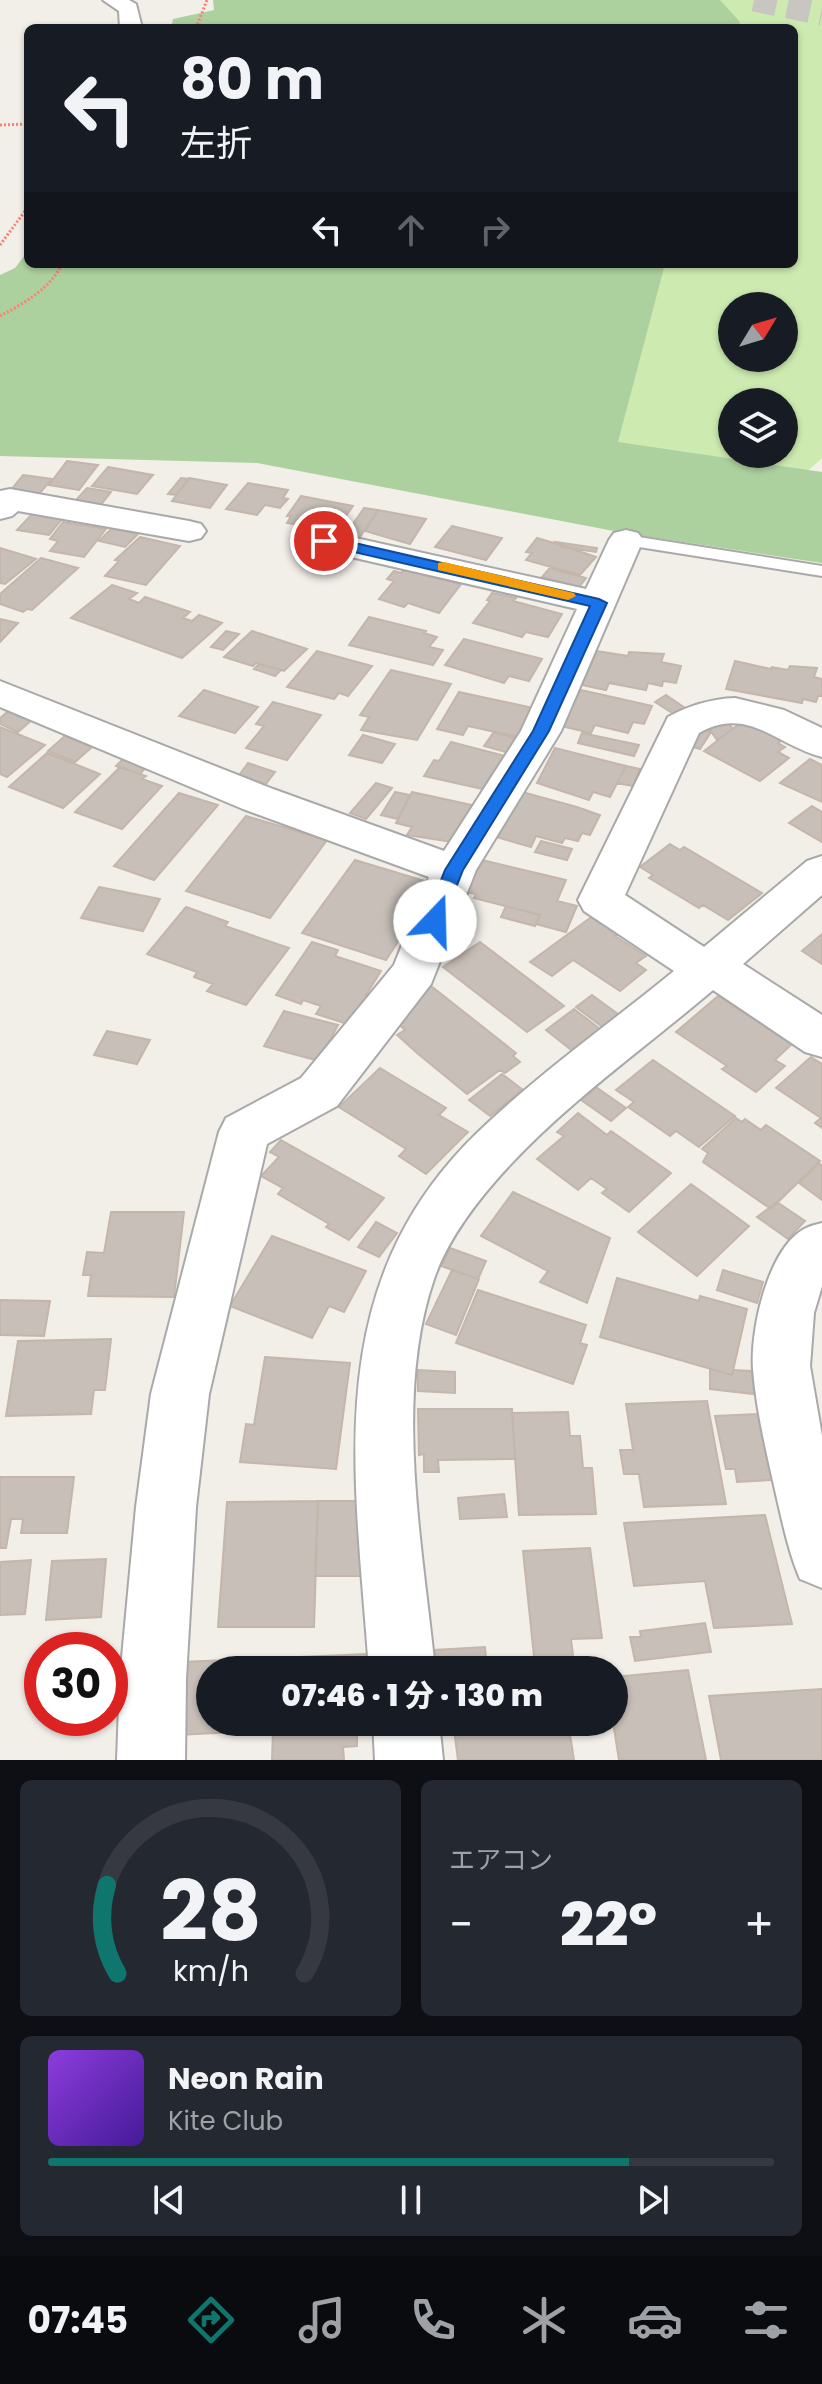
<!DOCTYPE html>
<html lang="ja">
<head>
<meta charset="utf-8">
<style>
	:root { --surface:#171b24; --page:#242831; --text:#f1f3f6; --muted:#9ea1a6; --line:#363941; --accent:#0f766e }
	body { margin:0; font-family:Poppins,"Noto Sans JP",sans-serif; background:var(--page); color:var(--text); height:100vh; display:flex; flex-direction:column; font-size:30px; white-space:nowrap }
	* { box-sizing:border-box; margin:0 }
	p { font-size:26px; color:var(--muted) }
	.icon { flex:none; width:44px; height:44px; fill:none; stroke:currentColor; stroke-width:2; stroke-linecap:round; stroke-linejoin:round }
	.map { position:relative; height:1760px; overflow:hidden }
	.panel { display:flex; flex-direction:column; gap:20px; padding:20px; background:#0d0f14; flex:1 }
	.panel>* { flex:none }
	.banner { position:absolute; left:24px; top:24px; width:774px; height:244px; border-radius:12px; box-shadow:0 2px 6px #0004; background:#171b24; color:var(--text); overflow:hidden }
	.needle { width:52px; rotate:52deg }
	.tools { position:absolute; left:718px; top:292px; display:grid; gap:16px }
	.tools a { display:grid; place-items:center; width:80px; height:80px; border-radius:50%; background:var(--surface); box-shadow:0 2px 6px #0004; font-size:40px }
	.speed { position:absolute; left:24px; top:1632px; display:flex; gap:16px; font-size:40px; font-weight:700; text-align:center }
	.speed>* { display:grid; place-content:center; width:104px; height:104px; border-radius:50%; background:var(--surface); box-shadow:0 2px 6px #0004; line-height:1 }
	.speed .limit { border:12px solid #d22; background:#fff; color:#111 }
	.pin { position:absolute; display:grid; place-items:center; width:68px; height:68px; color:#fff; margin:-34px; border:4px solid #fff; border-radius:50%; box-shadow:0 2px 8px #0007 }
	.me { position:absolute; width:88px; margin:-44px; rotate:21deg; stroke-linejoin:round; filter:drop-shadow(0 0 6px #0008) }
	.turn { display:flex; align-items:center; gap:28px; height:168px; padding:0 24px; font-size:36px }
	.turn .icon { width:104px; height:104px; stroke-width:2.5 }
	.turn b { display:block; font-size:56px; line-height:68px }
	.lanes { display:flex; align-items:center; height:76px; padding:0 24px; background:#0003; justify-content:center; gap:40px; direction:ltr }
	.lanes .off { opacity:.35 }
	.big { font-size:60px; font-weight:800; line-height:1.1 }
	.panel .widget { flex:1; display:flex; flex-direction:column; justify-content:center; gap:12px; min-width:0; padding:0 28px; border-radius:12px; background:var(--page) }
	.panel .dial { align-items:center; gap:0 }
	.dial svg { height:208px; overflow:visible; fill:none; stroke:var(--line); stroke-width:7; stroke-linecap:round; text-anchor:middle }
	.dial text { fill:var(--text); stroke:none }
	.song { display:flex; align-items:center; gap:24px }
	.cover { width:96px; height:96px; border-radius:12px; background:linear-gradient(135deg,hsl(270 70% 55%),hsl(260 70% 35%)) }
	.played { height:8px; border-radius:4px; background:linear-gradient(90deg,var(--accent) 80%,var(--line) 80%) }
	.keys { display:flex; justify-content:space-around; direction:ltr }
	.heat { display:flex; justify-content:space-between; align-items:center; font-size:44px; direction:ltr }
	.panel .tiles { flex:1; display:grid; gap:20px; grid-template-columns:1fr 1fr }
	.widget:last-child { grid-column:span 2 }
	.trip { position:absolute; left:196px; top:1656px; width:432px; height:80px; border-radius:40px; background:var(--surface); box-shadow:0 2px 6px #0004; font-weight:800; line-height:80px; text-align:center }
	.menu { display:flex; height:128px; justify-content:space-around; align-items:center; background:#090b0e; color:var(--muted) }
	.menu .icon { width:56px; height:56px }
	.menu .current { color:var(--accent) }
	.menu b { font-size:36px; color:var(--text) }
	.map>svg:first-child { display:block }
	.grass { fill:#cdebb0; fill-rule:evenodd }
	.forest { fill:#add19e }
	.building { fill:#c7bfb8; stroke:#c4b6ab; stroke-width:2 }
	.lines { fill:none; stroke-linecap:round; stroke-linejoin:round }
	.highway-tunnel { stroke:#c8c6c1; stroke-width:23; stroke-dasharray:23 11; stroke-linecap:butt }
	.lane-casing { stroke:#a9a9a9; stroke-width:4 }
	.street-casing { stroke:#a9a9a9; stroke-width:4 }
	.path { stroke:#fa8072; stroke-width:3; stroke-dasharray:2 2; stroke-linecap:butt }
	.lane { fill:#fff; fill-rule:evenodd }
	.street { fill:#fff; fill-rule:evenodd }
	.route { fill:#1a73e8; stroke:#114b97; stroke-width:2 }
	.slow { fill:#f59e0b }
</style>
</head>
<body>
<div class="map">
<svg width="822" height="1760" viewBox="0 0 822 1760">
	<rect width="100%" height="100%" fill="#f2efe9"/>
	<path class="grass" d="M688,0h134v458l-30,27 -184,-35 35,-186h151v-236h-108zM732,306h52v52h-52zM732,402h52v52h-52z"/>
	<path class="forest" d="M213,0h507l20,22 -2,6h-567l2,-9 41,-9z
		M28,251v13h637l-47,178 204,30v91l-198,-30 -367,-70 -257,-7v-181l15,-7z"/>
	<path class="building" d="M67,461l31,4 -19,25 -30,-5z
		M108,467l45,8 -16,19 -45,-8z
		M23,475l29,4 -13,15 -28,-4z
		M181,478l8,1 -13,16 -8,-1z
		M189,478l38,7 -17,23 -38,-7z
		M248,483l40,7 -5,8 5,1 -8,9 -15,-3 -8,10 -31,-6z
		M87,488l24,4 -11,14 -25,-5z
		M301,496l52,10 -15,21 -7,-1 -3,3 -41,-6 4,-7h-4z
		M364,508l14,2 -18,27 -14,-3z
		M378,510l48,9 -16,25 -45,-13z
		M32,514l30,5 -13,16 -32,-5z
		M63,522l43,7 -22,28 -34,-6 8,-10 -8,-2z
		M452,526l50,12 -16,22 -51,-13z
		M112,528l26,6 -13,13 -26,-6z
		M140,537l40,9 -34,39 -41,-9 14,-15 -4,-1z
		M537,538l27,8 32,11 -16,18 -54,-15 6,-7 -6,-1z
		M556,542l41,6 -1,4 -34,-5z
		M0,548l36,11 -31,25 -5,-1z
		M41,558l37,10 -46,42 -5,-1 -4,3 -23,-8v-10z
		M550,568l36,10 -7,9 -37,-10z
		M404,570l57,14 -22,29 -31,-10 -4,4 -25,-8 15,-18 -7,-2 7,-8 7,2z
		M112,585l25,8 -8,6 10,4 6,-6 45,15 -7,6 9,3 7,-6 23,8 -40,35 -111,-40z
		M492,593l24,5 -3,3 49,13 -14,23 -22,-5 -4,5 -49,-14 17,-22 -3,-1z
		M369,617l57,14 -2,2 13,4 -8,10 14,3 -10,15 -84,-20z
		M0,619l18,4 -18,19z
		M226,631l13,3 -16,16 -12,-3z
		M252,631l55,18 -23,22 -28,-8 -3,3 -29,-9z
		M464,639l78,20 -13,22 -20,-5 -5,7 -59,-18z
		M317,651l55,15 -24,30 -9,-3 -5,6 -47,-12z
		M597,651l31,5 1,-4 35,2 -3,8 20,4 -5,17 -13,-2 -1,5 -14,-3 -2,7 -37,-7 -3,7 -24,-5z
		M735,661l36,8 1,-2 16,3 2,-4 27,2 -3,9 8,2v17h-4l-2,6 -13,-3 -1,4 -76,-14z
		M259,664l22,6 -6,6 -21,-7z
		M391,670l60,14 -34,56 -56,-10 8,-13 -9,-2z
		M204,690l54,17 -23,26 -56,-17z
		M581,690l71,16 -8,18 -11,-2 -5,11 -33,-8 -4,8 -34,-8 8,-16 5,1z
		M459,692l74,16 -15,29 -50,-11 -5,9 -26,-6z
		M666,695l19,13 -11,6 -19,-12z
		M273,702l48,13 -34,45 -41,-12 18,-22 -8,-2z
		M11,709l23,9 -16,14 -18,-8v-6z
		M726,720l7,9 -16,11 -11,-16z
		M743,721l40,18 -5,4 7,4 -7,5 11,6 -29,23 -56,-30z
		M0,727l45,18 -38,32 -7,-3z
		M698,728l13,4 -11,17 -14,-4z
		M494,732l30,9 -8,14 -32,-9z
		M582,733l57,12 -5,11 -56,-13z
		M363,735l32,9 -13,19 -33,-8z
		M65,736l27,11 -17,15 -27,-11z
		M451,742l58,15 -11,18 -6,-2 -9,16 -59,-13 10,-16 5,1z
		M555,748l71,18 -16,31 -17,-5 -4,8 -52,-17z
		M47,753l53,21 -37,34 -54,-21z
		M124,758l23,8 -7,8 -24,-8z
		M810,759l12,6v37l-42,-19z
		M248,763l27,9 -13,17 -27,-8z
		M626,766l14,3 -7,17 -16,-3z
		M120,767l26,9 -4,3 20,7 -40,43 -47,-17z
		M376,783l16,5 -26,31 -16,-6z
		M395,792l15,3 -12,24 -17,-4z
		M412,792l64,14 -18,37 -51,-8 5,-8 -16,-4z
		M522,792l55,15 23,8 -10,20 -8,-2 -4,8 -13,-3 -3,5 -26,-7 -5,11 -35,-10z
		M179,793l39,12 -64,75 -40,-14z
		M812,806l10,6v30l-33,-19z
		M246,816l81,24 -57,78 -84,-27z
		M541,841l31,8 -5,11 -32,-8z
		M670,844l10,6 4,-3 78,46 -34,27 -25,-15 -4,3 -50,-30 4,-3 -13,-8z
		M355,860l80,24 -49,76 -84,-27z
		M482,860l84,20 -9,21 20,5 -11,26 -30,-8 4,-9 -66,-17 2,-4 -10,-2z
		M99,887l61,12 -17,32 -62,-13z
		M506,906l34,9 -5,11 -34,-9z
		M186,907l42,15 -3,4 64,22 -43,57 -39,-14 6,-7 -19,-7 3,-5 -50,-18z
		M597,913l27,17 -9,6 31,20 -10,7 10,7 -26,21 -47,-31 -21,16 -22,-14z
		M822,934v30l-20,-13z
		M312,942l26,8 -3,6 46,15 -15,24 7,2 -19,29 -38,-12 5,-8 -18,-6 -2,4 -25,-9z
		M480,942l84,64 -37,26 -84,-65z
		M426,982l90,71 -3,3 7,6 -15,11 -5,-3 -33,24 -50,-41 -20,-18 8,-5 -12,-11z
		M592,995l30,22 -17,12 -29,-22z
		M718,996l74,48 -17,16 10,6 -29,26 -34,-23 5,-3 -51,-34z
		M574,1009l30,23 -29,21 -29,-23z
		M284,1011l54,14 -19,36 -55,-15z
		M107,1031l43,9 -13,24 -43,-9z
		M811,1057l11,7v64l-7,-5 6,-5 -45,-30z
		M653,1060l82,56 -36,31 -23,-16 -6,5 -42,-29 6,-5 -18,-12z
		M380,1068l66,40 -7,7 29,17 -42,42 -27,-18 7,-7 -67,-42z
		M502,1074l21,16 -33,26 -21,-16z
		M596,1087l30,21 -15,13 -30,-21z
		M578,1113l29,22 4,-4 60,42 -42,39 -27,-19 5,-4 -16,-11 -13,12 -41,-31 27,-23 -7,-4z
		M736,1118l6,4 3,-3 16,11 5,-5 54,36 -49,48 -68,-47 5,-9 -6,-4z
		M281,1140l103,58 -35,42 -23,-13 3,-3 -51,-30 5,-6 -22,-12 18,-19 -9,-5z
		M819,1163l3,3v34l-23,-17z
		M691,1184l58,42 -52,50 -59,-44z
		M513,1192l97,46 -23,65 -47,-21 8,-11 -67,-35z
		M777,1202l28,19 -17,18 -31,-22z
		M111,1212h73l-10,85 -86,-1 3,-21h-8l4,-23 17,1z
		M376,1222l21,11 -18,24 -21,-10z
		M272,1236l94,35 -22,41 -15,-6 -17,32 -82,-32z
		M450,1248l36,13 -8,18 -37,-13z
		M452,1270l27,9 -23,56 -30,-11z
		M723,1270l40,12 -6,21 -40,-13z
		M617,1278l82,23 1,-5 47,13 -15,66 -132,-38z
		M478,1290l108,35 -6,18 7,2 -14,39 -117,-41z
		M0,1300l50,1 -6,35 -44,-1z
		M111,1339l-6,51h-11l-3,24 -85,2 12,-75z
		M265,1357l85,6 -14,106 -96,-7 6,-38 8,1z
		M710,1369l22,6 1,-5 19,1 2,23 -44,-5z
		M418,1370l37,2v21l-37,-2z
		M707,1401l19,103 -82,3 -5,-33h-15l-4,-24h13l-7,-46z
		M418,1409h94l3,50 -77,1 1,12h-15v-18l-5,1z
		M568,1412l2,24h10l3,32h9l4,46 -77,1 -7,-102z
		M758,1414l14,66 -35,2 -2,-13h-9l-11,-53z
		M0,1477h74l-7,56h-46l2,-14h-12l-5,29h-6z
		M504,1494l3,23 -47,2 -2,-21z
		M318,1501h44l-1,75h-46z
		M318,1501l-4,126h-96l9,-125z
		M765,1515l27,109 -78,4 -9,-47 -71,5 -10,-63z
		M590,1548l12,90 -31,1 3,25 -39,2 -12,-115z
		M106,1559l-5,58 -55,3 6,-59z
		M31,1560l-6,54 -25,1v-53z
		M705,1623l6,29 -76,9 -5,-24h11l-1,-6z
		M485,1647l2,23h-51l-2,-20z
		M367,1654v16h-157v52h158v6l-11,1v17l-14,1 1,13h-72l1,-30 -95,5 4,-73z
		M688,1670l18,90h-87l-6,-38 1,-45z
		M822,1689v71h-101l-12,-64z
		M453,1722h115l6,38h-116z"/>
	<g class="lines">
		<path class="highway-tunnel" d="M754,0l68,14"/>
		<defs>
			<path id="lane" d="M626,535l196,31v10l-202,-32 -3,-4 3,-4z"/>
			<path id="street" d="M103,0h26l7,4 6,24h-22l-1,-17z
				M10,489l179,32 12,3 5,7 -5,7 -12,3 -171,-30 -6,5 -12,3v-28z
				M626,530l12,3 5,7 -82,191 -85,139 -45,114 -94,122 -70,38 -58,250 -13,113 -10,172 -1,81h-68l3,-81 16,-172 15,-113 68,-262 7,-14 75,-40 93,-113 35,-88 -186,-68 -243,-102v-26l273,108 171,62 77,-120 56,-122 -265,-61 -5,-7 5,-7 12,-3 262,58 23,-49 5,-7z
				M735,698l49,12 38,18v29c-46,-12 -74,-52 -123,-24l-74,162 79,52 103,-86 15,-5v39l-79,69 79,51v42l-17,-5 -92,-62c-67,57 -141,109 -202,174 -31,33 -62,72 -77,115 -41,119 -11,268 1,391h-66c-14,-198 -50,-383 108,-537 61,-59 131,-108 197,-162l-90,-60 -6,-11 90,-183c22,-12 43,-18 67,-19z
				M822,1223v63l-8,27 -4,53 12,70v152l-22,-9c-12,-28 -18,-59 -25,-89 -9,-40 -19,-81 -22,-121 -3,-39 15,-120 51,-140 6,-3 13,-5 18,-6z
				M373,1722h66l4,38h-68z"/>
		</defs>
		<use href="#lane" class="lane-casing"/>
		<use href="#street" class="street-casing"/>
		<path class="path" d="M196,28l11,-28
			M0,125l28,-1
			M0,245l28,-38
			M0,316c23,-12 51,-28 62,-52"/>
		<use href="#lane" class="lane"/>
		<use href="#street" class="street"/>
	</g>
	<path class="route" d="M324,536l275,63 8,4 -58,128 -86,139 -22,56h-13l-3,-5 20,-51 88,-139 57,-125 -271,-62v-6z"/>
	<path class="slow" d="M444,562l130,31 2,3 -8,4 -130,-30v-7z"/>
</svg>
<div class="tools">
<a><svg class="needle" viewBox="-14 -14 28 28"><path d="M0-13l5 13h-10z" fill="#e53935"/><path d="M0 13l5-13h-10z" fill="#9ea1a6"/></svg></a>
<a><svg class="icon" aria-label="layers" viewBox="0 0 24 24"><path d="M12 4l9 5-9 5-9-5zM3 14l9 5 9-5"/></svg></a>
</div>
<div class="speed"><div class="limit">30</div></div>
<div class="pin" style="left:324px;top:541px;background:#d93025"><svg class="icon" aria-label="arrive" viewBox="0 0 24 24"><path d="M6 21V4h12l-3 4 3 4H6"/></svg></div>
<svg class="me" style="left:435px;top:921px" viewBox="-20 -20 40 40"><circle r="19" fill="#fff"/><path d="M0-13L10 11 0 6-10 11z" fill="#1a73e8"/></svg>
<div class="trip">07:46 · 1 分 · 130 m</div>
<div class="banner">
<div class="turn"><svg class="icon" aria-label="left" viewBox="0 0 24 24"><path d="M17 20v-9H6M10 6l-5 5 5 5"/></svg><div><b>80 m</b>左折</div></div>
<div class="lanes"><svg class="icon" aria-label="left" viewBox="0 0 24 24"><path d="M17 20v-9H6M10 6l-5 5 5 5"/></svg><svg class="icon off" aria-label="ahead" viewBox="0 0 24 24"><path d="M12 20V5M6 11l6-6 6 6"/></svg><svg class="icon off" aria-label="right" viewBox="0 0 24 24"><path d="M7 20v-9h11M14 6l5 5-5 5"/></svg></div>
</div>
</div>
<section class="panel">
<div class="tiles">
<div class="widget dial"><svg viewBox="0 0 100 80">
<path d="M14 69A42 42 0 1 1 86 69"/>
<path d="M14 69A42 42 0 0 1 10 35" stroke="#0f766e"/>
<text x="50" y="56" font-size="32" font-weight="700">28</text>
<text x="50" y="72" font-size="11">km/h</text>
</svg></div>
<div class="widget"><p>エアコン</p>
<div class="heat"><a>−</a><b class="big">22°</b><a>+</a></div>
</div>
<div class="widget">
<div class="song"><i class="cover"></i><div><b>Neon Rain</b><p>Kite Club</p></div></div>
<div class="played"></div>
<div class="keys"><svg class="icon" aria-label="previous" viewBox="0 0 24 24"><path d="M18 5L8 12l10 7zM5 5v14"/></svg><svg class="icon" aria-label="pause" viewBox="0 0 24 24"><path d="M8 5v14M16 5v14"/></svg><svg class="icon" aria-label="next" viewBox="0 0 24 24"><path d="M6 5l10 7-10 7zM19 5v14"/></svg></div>
</div>
</div>
</section>
<nav class="menu">
<b>07:45</b>
<svg class="icon current" aria-label="directions" viewBox="0 0 24 24"><path d="M12 3l9 9-9 9-9-9zM9 14v-3h6M13 9l2 2-2 2"/></svg>
<svg class="icon" aria-label="music" viewBox="0 0 24 24"><path d="M9 18V5l10-2v13"/><circle cx="6" cy="18" r="3"/><circle cx="16" cy="16" r="3"/></svg>
<svg class="icon" aria-label="phone" viewBox="0 0 24 24"><path d="M5 4h4l2 5-3 2q2 4 5 5l2-3 5 2v4C11 20 4 13 5 4z"/></svg>
<svg class="icon" aria-label="climate" viewBox="0 0 24 24"><path d="M12 3v18M4 7l16 10M4 17L20 7"/></svg>
<svg class="icon" aria-label="car" viewBox="0 0 24 24"><path d="M5 17H2v-5l4-1 3-4h7l3 4 3 1v5h-3M9 17h6M6 11h13"/><circle cx="7" cy="17" r="2"/><circle cx="17" cy="17" r="2"/></svg>
<svg class="icon" aria-label="filters" viewBox="0 0 24 24"><path d="M4 7h16M4 17h16"/><circle cx="9" cy="7" r="2"/><circle cx="15" cy="17" r="2"/></svg>
</nav>
</body>
</html>
